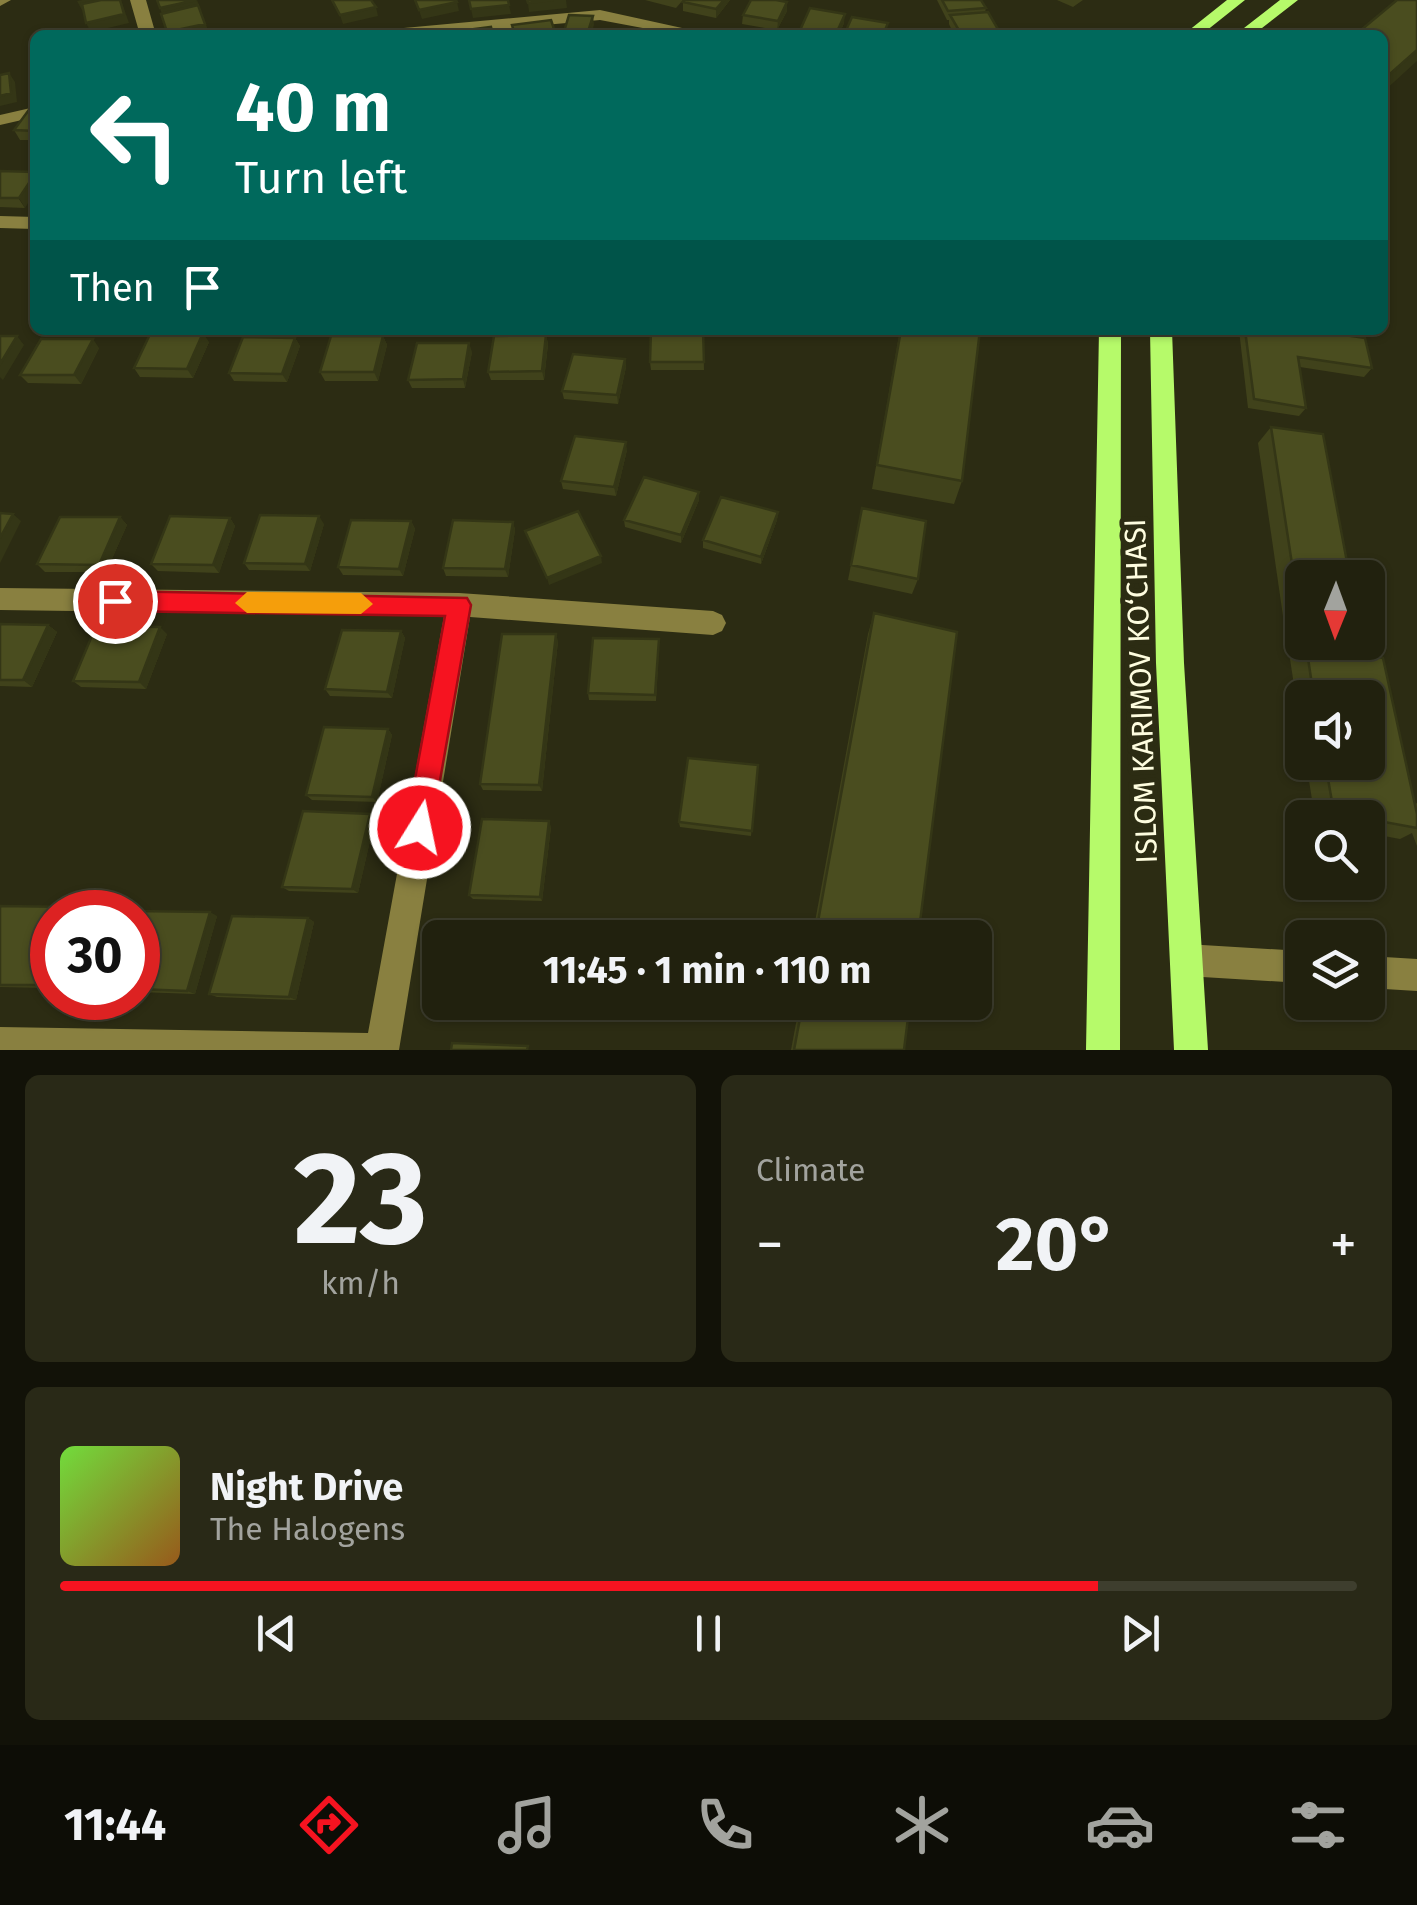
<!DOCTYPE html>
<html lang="en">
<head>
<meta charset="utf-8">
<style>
	:root { --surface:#21210e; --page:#292917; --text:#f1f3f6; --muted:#a2a39e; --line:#3e3e2e; --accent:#f61320 }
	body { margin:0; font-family:"Fira Sans",sans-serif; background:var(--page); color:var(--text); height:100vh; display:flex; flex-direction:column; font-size:38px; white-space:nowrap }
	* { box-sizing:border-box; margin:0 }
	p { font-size:32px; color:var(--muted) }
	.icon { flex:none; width:55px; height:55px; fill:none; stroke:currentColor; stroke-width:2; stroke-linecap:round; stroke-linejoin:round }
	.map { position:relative; height:1050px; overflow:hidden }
	.drawer { display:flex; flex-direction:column; gap:25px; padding:25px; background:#121208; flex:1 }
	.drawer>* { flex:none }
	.hud { position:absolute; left:30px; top:30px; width:1358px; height:305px; border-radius:15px; box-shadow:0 2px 8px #0004,0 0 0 2px var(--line); background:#00695c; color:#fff; overflow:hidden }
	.needle { width:65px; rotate:181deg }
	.controls { position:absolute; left:1285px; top:560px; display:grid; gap:20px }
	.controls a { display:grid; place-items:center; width:100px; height:100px; border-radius:15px; background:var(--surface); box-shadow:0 2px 8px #0004,0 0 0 2px var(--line); font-size:50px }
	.speed { position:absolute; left:30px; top:890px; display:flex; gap:20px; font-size:50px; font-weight:700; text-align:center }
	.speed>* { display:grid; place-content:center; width:130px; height:130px; border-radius:50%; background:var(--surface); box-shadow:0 2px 8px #0004,0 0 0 2px var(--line); line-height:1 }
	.speed .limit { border:15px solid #d22; background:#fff; color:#111 }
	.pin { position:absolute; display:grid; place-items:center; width:85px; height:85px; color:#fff; margin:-42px; border:5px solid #fff; border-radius:50%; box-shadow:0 2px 10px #0007 }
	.me { position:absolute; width:110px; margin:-55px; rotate:10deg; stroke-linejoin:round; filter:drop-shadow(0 0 8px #0008) }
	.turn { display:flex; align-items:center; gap:35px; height:210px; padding:0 40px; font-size:45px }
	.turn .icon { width:130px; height:130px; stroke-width:2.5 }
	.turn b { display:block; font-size:70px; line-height:85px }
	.then { display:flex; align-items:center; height:95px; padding:0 40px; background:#0003; gap:20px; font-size:38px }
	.big { font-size:75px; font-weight:700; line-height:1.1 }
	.drawer .widget { flex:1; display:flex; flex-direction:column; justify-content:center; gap:15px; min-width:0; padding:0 35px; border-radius:15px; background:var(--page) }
	.drawer .dial { align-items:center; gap:0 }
	.dial b { font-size:130px; line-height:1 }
	.song { display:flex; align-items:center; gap:30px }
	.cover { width:120px; height:120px; border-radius:15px; background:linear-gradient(135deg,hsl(100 70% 55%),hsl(30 70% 35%)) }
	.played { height:10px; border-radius:5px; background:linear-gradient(90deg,var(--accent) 80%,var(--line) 80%) }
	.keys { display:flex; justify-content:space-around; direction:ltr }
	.heat { display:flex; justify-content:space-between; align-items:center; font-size:55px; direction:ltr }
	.drawer .tiles { flex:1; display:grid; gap:25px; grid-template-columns:1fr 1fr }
	.widget:last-child { grid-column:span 2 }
	.trip { position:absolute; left:422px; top:920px; width:570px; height:100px; border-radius:15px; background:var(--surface); box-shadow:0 2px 8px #0004,0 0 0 2px var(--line); font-weight:700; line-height:100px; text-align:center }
	.tabs { display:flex; height:160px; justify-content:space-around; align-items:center; background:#0d0d06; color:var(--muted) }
	.tabs .icon { width:70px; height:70px }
	.tabs .active { color:var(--accent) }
	.tabs b { font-size:45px; color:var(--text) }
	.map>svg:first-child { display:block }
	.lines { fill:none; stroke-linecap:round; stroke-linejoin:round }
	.minor { fill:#898040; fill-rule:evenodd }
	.major { fill:#b6fa6a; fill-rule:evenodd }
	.wall { fill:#40421b }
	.shaded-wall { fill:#343616 }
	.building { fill:#4a4d1f; stroke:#343616; stroke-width:2.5 }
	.route { fill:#f61320; stroke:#a00c15; stroke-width:2.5 }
	.slow { fill:#f59e0b }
	.labels { text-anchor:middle; stroke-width:10; stroke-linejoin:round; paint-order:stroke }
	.street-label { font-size:30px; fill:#fefddf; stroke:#2c2c13 }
</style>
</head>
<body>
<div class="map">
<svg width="1417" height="1050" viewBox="0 0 1417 1050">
	<rect width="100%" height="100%" fill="#2c2c13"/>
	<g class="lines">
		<path class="minor" d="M0,0h11l-11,6z
			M130,0h16l10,35h-16z
			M600,10l114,25h-34l-80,-15 -165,15h-61l8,-5z
			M35,107v10l-35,8v-10z
			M0,216l35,1v12l-35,-1z
			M0,588l459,5 254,18 9,4 4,8 -4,8 -9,4 -243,-18 -71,433h-399v-23l368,6 76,-417 -444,-6z
			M1186,944l116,7v32l-116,-7 -12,-4 -4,-12 4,-12z
			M1368,956l49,3v32l-49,-3z"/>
		<path class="major" d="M1227,0h18l-44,35h-18z
			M1280,0h18l-45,35h-18z
			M1099,330h22l-1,720h-34z
			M1150,330h22l12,333 24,387h-34l-18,-387z"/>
	</g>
	<path class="wall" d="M645,0h38l-7,8z
		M730,0l-14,18 -33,-7v-9z
		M937,0h44l5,8 -1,4 14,19 -1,4h-44l-5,-11v-4h-2z
		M1057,0h26l-10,7z
		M787,2v9l-10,19 -35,-6 1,-9z
		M844,23l-5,12h-39l1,-7z
		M35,107v33h-15l-6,-10z
		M0,171l25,37 -25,-1z
		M703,330l1,40h-53l-1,-8z
		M900,330h80l-18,151 -8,23 -82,-15z
		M1239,330h72l61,38 -8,9 -64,-10 6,41 -7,8 -51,-8z
		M546,335l2,9 -4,36h-53l-3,-8z
		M383,336l4,9 -9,36h-53l-5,-9z
		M295,338l5,8 -13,36 -53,-1 -5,-8z
		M209,342l-16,36 -53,-1 -6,-9z
		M99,348l-18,36 -53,-1 -8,-8z
		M472,352l-7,36h-53l-4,-8z
		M625,359l1,8 -8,37 -54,-5 -2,-8z
		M1271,427l31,151v56l-17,-4 -27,-187z
		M627,450l-11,46 -53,-7 -2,-8z
		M699,492v8l-18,43 -56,-16 -1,-7z
		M862,508l56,71 -6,15 -64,-14z
		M778,512l-1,8 -16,44 -58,-16v-8z
		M120,517l7,8 -21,47h-61l-8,-8z
		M230,518l5,8 -16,47 -61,-2 -7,-7z
		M411,521l4,8 -12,47 -60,-1 -5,-8z
		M513,522l2,8 -7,47 -62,-1 -3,-8z
		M324,524l-14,47 -61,-1 -5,-7z
		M874,613l44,325h-106l56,-304z
		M0,624l48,1 9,7 -25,55 -32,-1z
		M401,631l4,7 -13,60 -62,-2 -5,-7z
		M167,634l-21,55 -65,-2 -8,-6z
		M558,641l-16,150 -59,-1 -3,-6z
		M1306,645l77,13 32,146 2,-1v43l-5,-13 -12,6 -32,-6v-15h-53l-9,-56h62v-64h-66v40l-12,-79z
		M659,646l-3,55 -67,-1 -1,-7z
		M388,729l4,6 -15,67 -65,-2 -6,-5z
		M758,765l-7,71 -71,-9 -1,-5z
		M370,814l5,5 -17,74 -69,-2 -7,-4z
		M551,827l-9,74 -69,-2 -4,-4z
		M0,906l86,5 -34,1v76l-52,-1z
		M138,912l79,4 -22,78 -57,-2z
		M308,918l6,4 -18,78 -79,-3 -8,-3z
		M455,1002h78l-1,13 -74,-2 -4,-3z
		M800,1002h110l-6,48h-113z"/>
	<path class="shaded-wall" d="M82,0h36l1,2 -37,8 -5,-9z
		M121,0l8,23 -38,9 -5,-9z
		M197,0l12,33 -11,2h-30l-8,-27z
		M553,0h13l1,8 -38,4 -1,-9z
		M724,0h6l-14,18v-9z
		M457,2l2,9 -37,8 -3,-9z
		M787,2v9l-10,19 1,-9z
		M509,5l2,9 -38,4 -2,-9z
		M376,7l2,9 -35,8 -3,-9z
		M845,14l-1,9 -5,12h-3z
		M593,16l1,9 -3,10h-4z
		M1417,50v11l-35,32v-12z
		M9,73l6,9 2,20 -17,4v-10z
		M35,174v18l-10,16 -6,-10z
		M203,333l6,9 -16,36 -6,-9z
		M546,335l2,9 -4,36 -2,-9z
		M17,336l7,9 -21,35 -3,-3v-13z
		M383,336l4,9 -9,36 -4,-9z
		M295,338l5,8 -13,36 -5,-8z
		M93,339l6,9 -18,36 -7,-9z
		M469,343l3,9 -7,36 -2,-9z
		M625,359l1,8 -8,37 -1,-9z
		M626,442l1,8 -11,46 -2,-9z
		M699,492v8l-18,43v-8z
		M778,512l-1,8 -16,44v-7z
		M13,514l8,7 -21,42v-25z
		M319,516l5,8 -14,47 -5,-7z
		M120,517l7,8 -21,47 -7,-7z
		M230,518l5,8 -16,47 -6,-8z
		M411,521l4,8 -12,47 -4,-7z
		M513,522l2,8 -7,47 -3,-8z
		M601,556l1,7 -53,22 -2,-7z
		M48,625l9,7 -25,55 -9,-7z
		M160,627l7,7 -21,55 -7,-7z
		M401,631l4,7 -13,60 -5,-6z
		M556,634l2,7 -16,150 -3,-6z
		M388,729l4,6 -15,67 -5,-5z
		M370,814l5,5 -17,74 -6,-4z
		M549,821l2,6 -9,74 -2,-4z
		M210,912l7,4 -22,78 -8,-3z
		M308,918l6,4 -18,78 -7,-3z
		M52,970v17l-5,-2z"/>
	<path class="building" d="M101,0h19l4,14 -38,9 -4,-19z
		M157,0h39l-36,8z
		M332,0h39l5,7 -36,8z
		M415,0h41l1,2 -38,8z
		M469,0h39l1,5 -38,4z
		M527,0h26l-25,3z
		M685,0h39l-8,9 -33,-7z
		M751,0h25l11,2 -9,19 -35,-6z
		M942,0h39l5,8 -38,3z
		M1397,0h20v50l-35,31v-46h-27z
		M198,5l7,19 -38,8 -6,-18z
		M810,8l35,6 -9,20 -35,-6z
		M988,12l11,19 -38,3 -11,-19z
		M569,15l24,1 -6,19h-24z
		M852,17l36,6 -5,12h-39z
		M551,20l5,15h-41l-3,-10z
		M491,27l2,8h-41l-1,-3z
		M202,31l1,4h-19z
		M35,69v21h-2l-2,-20z
		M9,73l2,20 -11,3v-21z
		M31,107h4v24l-21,-1z
		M0,171l35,1v2l-16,24h-19z
		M651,330h52l1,32h-54z
		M901,330h79l-18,151 -85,-16z
		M1245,330h66l54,8 7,30 -74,-11 8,51 -52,-9z
		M151,332l52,1 -16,36 -53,-1z
		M546,335l-4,36 -54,1 6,-36z
		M0,336h17l-17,28z
		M331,336h52l-9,36h-54z
		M243,337l52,1 -13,36 -53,-1z
		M41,339h52l-19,36h-54z
		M417,343h52l-6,36 -55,1z
		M573,354l52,5 -8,36 -55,-4z
		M1271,427l52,7 27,144h-48v39l-2,-1z
		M575,436l51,6 -12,45 -53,-6z
		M644,477l55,15 -18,43 -57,-15z
		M721,497l57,15 -17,45 -58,-17z
		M862,508l64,13 -8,58 -67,-14z
		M578,511l23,45 -54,22 -22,-47z
		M0,513l13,1 -13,24z
		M260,515l59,1 -14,48 -61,-1z
		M170,516l60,2 -17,47 -62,-1z
		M60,517h60l-21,48 -62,-1z
		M351,520l60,1 -12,48 -61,-2z
		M453,520l60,2 -8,47 -62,-1z
		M874,613l83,19 -39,306h-103z
		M0,624l48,1 -25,55h-23z
		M96,626l64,1 -21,55 -66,-1z
		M342,630l59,1 -14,61 -62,-3z
		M502,634h54l-17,151 -59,-1z
		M593,638l66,1 -4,56 -67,-2z
		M1306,645l77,13 34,156v14l-49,-9v-1l-34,-5 -9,-51h43v-64h-54z
		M324,727l64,2 -16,68 -66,-2z
		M688,758l70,7 -6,66 -73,-9z
		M303,811l67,3 -18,75 -70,-2z
		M482,819l67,2 -9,76 -71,-2z
		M0,906l76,1 -2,5h-22v58l-5,15h-47z
		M133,911l77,1 -23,79 -49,-2v-77h-5z
		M232,916l76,2 -19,79 -80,-3z
		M468,924l71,3 -1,11h-73z
		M455,1002h75l-1,10 -75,-2z
		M803,1002h107l-6,48h-110z
		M452,1043l76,3 -1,4h-76z"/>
	<path class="route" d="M115,591l352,7 4,7 -41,232 -10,4 -10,-4 -4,-9 39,-212 -330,-5 -12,-10z"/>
	<path class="slow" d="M247,592l114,1 12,11 -12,10 -114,-1 -12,-10z"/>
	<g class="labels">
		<g class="street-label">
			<text transform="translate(1141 691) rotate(-92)" y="10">ISLOM KARIMOV KO‘CHASI</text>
		</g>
	</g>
</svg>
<div class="controls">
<a><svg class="needle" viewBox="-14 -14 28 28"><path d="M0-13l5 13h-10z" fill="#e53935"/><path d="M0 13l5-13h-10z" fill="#a2a39e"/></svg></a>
<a><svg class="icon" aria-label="sound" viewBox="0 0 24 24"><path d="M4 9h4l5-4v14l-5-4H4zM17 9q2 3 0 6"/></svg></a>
<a><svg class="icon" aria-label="search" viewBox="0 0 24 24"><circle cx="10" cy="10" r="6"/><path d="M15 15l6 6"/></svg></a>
<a><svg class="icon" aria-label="layers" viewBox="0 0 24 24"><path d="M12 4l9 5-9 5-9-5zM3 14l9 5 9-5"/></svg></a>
</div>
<div class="speed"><div class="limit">30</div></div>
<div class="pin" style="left:115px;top:601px;background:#d93025"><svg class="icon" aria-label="arrive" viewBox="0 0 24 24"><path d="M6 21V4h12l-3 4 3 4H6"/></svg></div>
<svg class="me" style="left:420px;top:828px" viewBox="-20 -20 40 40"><circle r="17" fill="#f61320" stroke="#fff" stroke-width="3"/><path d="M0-11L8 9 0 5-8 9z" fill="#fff"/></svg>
<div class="trip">11:45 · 1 min · 110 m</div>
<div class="hud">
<div class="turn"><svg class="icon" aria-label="left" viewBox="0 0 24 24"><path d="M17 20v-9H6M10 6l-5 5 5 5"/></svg><div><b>40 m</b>Turn left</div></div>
<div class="then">Then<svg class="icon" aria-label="arrive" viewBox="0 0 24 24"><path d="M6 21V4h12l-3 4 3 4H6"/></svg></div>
</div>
</div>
<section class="drawer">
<div class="tiles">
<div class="widget dial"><b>23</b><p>km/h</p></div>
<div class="widget"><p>Climate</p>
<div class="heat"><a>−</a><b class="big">20°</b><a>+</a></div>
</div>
<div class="widget">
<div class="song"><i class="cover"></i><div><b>Night Drive</b><p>The Halogens</p></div></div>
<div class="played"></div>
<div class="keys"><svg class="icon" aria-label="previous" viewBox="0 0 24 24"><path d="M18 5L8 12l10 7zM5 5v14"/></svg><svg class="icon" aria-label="pause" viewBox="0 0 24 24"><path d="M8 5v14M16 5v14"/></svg><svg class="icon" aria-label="next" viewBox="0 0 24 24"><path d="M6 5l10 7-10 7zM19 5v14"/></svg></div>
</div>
</div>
</section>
<nav class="tabs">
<b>11:44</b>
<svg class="icon active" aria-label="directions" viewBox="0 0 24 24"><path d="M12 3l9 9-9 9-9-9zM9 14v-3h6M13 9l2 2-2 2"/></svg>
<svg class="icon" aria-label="music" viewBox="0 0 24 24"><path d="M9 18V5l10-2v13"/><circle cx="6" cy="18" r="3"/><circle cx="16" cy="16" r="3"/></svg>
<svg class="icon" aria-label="phone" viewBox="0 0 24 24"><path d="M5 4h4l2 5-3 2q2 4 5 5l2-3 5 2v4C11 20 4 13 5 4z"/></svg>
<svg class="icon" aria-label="climate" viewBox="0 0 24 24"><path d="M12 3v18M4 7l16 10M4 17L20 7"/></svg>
<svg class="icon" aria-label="car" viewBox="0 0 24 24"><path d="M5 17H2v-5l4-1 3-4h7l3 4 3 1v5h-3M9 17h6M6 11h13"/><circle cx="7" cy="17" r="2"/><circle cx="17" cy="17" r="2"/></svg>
<svg class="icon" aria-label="filters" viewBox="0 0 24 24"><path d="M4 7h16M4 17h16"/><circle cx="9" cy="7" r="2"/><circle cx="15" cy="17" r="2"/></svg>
</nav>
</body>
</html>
